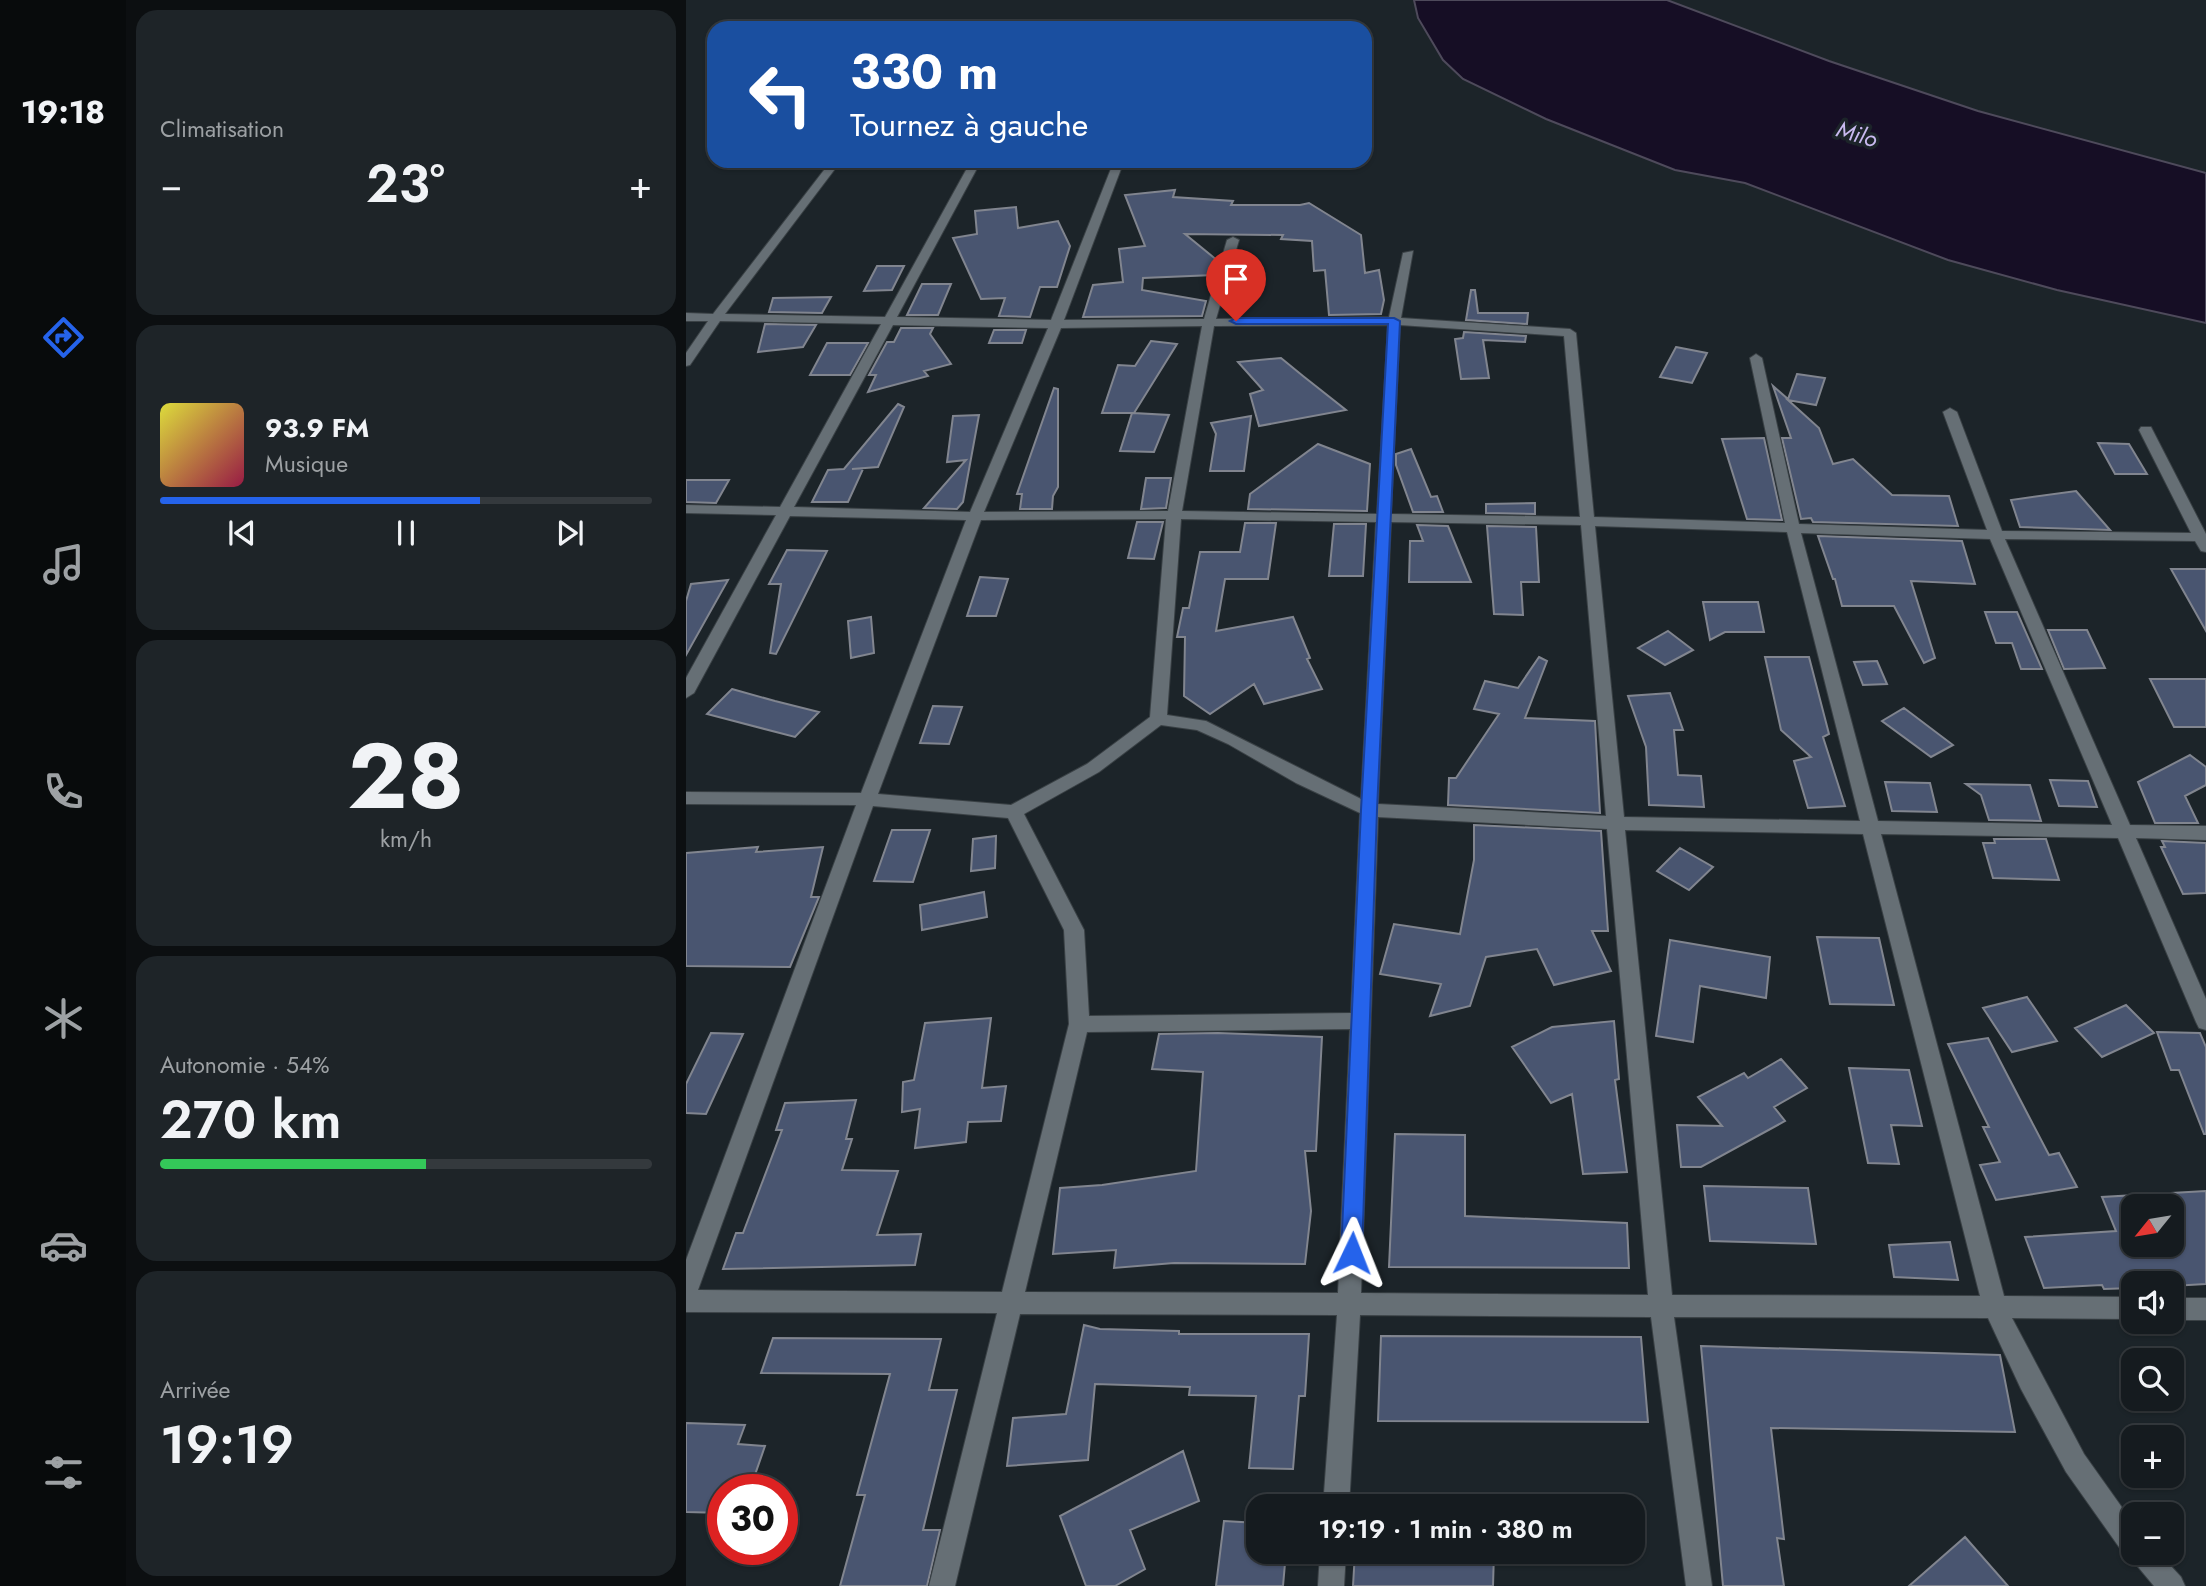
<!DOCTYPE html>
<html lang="fr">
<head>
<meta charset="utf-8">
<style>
	:root { --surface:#151b1f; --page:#1e2428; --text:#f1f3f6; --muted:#9da1a4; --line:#34393d; --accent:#2563eb }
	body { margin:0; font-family:Jost,sans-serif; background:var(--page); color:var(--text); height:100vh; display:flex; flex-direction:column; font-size:26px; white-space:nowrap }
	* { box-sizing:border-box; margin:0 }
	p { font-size:23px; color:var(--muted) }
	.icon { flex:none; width:38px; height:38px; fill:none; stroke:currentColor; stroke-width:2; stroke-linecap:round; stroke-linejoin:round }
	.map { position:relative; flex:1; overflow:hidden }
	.drawer { display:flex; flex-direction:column; gap:10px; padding:10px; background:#0c0f11; width:560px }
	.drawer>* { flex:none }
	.guide { position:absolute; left:21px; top:21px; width:665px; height:147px; border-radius:21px; box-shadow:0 2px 5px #0004,0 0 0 2px var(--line); background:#1a4fa0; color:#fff; overflow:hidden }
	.needle { width:46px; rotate:240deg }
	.tools { position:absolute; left:1435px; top:1194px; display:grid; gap:14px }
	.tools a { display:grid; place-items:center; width:63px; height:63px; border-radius:14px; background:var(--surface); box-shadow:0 2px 5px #0004,0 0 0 2px var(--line); font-size:35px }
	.speed { position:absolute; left:21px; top:1474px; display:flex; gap:14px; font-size:35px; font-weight:700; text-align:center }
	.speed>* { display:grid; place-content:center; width:91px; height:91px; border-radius:50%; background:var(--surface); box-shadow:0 2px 5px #0004,0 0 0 2px var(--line); line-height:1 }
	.speed .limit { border:10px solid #d22; background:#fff; color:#111 }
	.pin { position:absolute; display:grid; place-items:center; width:60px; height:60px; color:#fff; margin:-72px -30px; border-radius:50% 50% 50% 0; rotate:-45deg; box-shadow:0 0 7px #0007 }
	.pin .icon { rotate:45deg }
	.me { position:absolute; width:77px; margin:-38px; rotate:2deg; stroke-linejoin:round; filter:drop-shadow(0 0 5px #0008) }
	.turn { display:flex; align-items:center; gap:24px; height:147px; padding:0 28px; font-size:32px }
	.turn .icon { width:91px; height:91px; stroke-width:2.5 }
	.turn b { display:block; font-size:49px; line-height:60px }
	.big { font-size:52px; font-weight:600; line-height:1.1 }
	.drawer .tile { flex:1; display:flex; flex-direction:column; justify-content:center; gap:10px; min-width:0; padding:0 24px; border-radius:21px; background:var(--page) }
	.drawer .dial { align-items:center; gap:0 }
	.dial b { font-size:91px; line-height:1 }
	.song { display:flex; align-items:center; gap:21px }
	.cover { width:84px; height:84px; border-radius:10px; background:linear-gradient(135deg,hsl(60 70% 55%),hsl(340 70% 35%)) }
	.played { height:7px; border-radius:4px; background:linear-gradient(90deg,var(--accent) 65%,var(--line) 65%) }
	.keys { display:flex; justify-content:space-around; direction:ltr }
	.heat { display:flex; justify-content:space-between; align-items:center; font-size:38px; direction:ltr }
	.charge { height:10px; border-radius:5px; background:linear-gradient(90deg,#34c759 54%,var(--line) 0) }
	.trip { position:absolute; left:560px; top:1494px; width:399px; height:70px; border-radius:21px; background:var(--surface); box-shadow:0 2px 5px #0004,0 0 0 2px var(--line); font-weight:600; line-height:70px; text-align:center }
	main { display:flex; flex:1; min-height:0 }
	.tab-bar { display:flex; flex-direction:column; width:126px; justify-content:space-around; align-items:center; background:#080b0c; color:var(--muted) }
	.tab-bar .icon { width:49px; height:49px }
	.tab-bar .on { color:var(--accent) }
	.tab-bar b { font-size:32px; color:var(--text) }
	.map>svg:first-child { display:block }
	.water { fill:#160e25; stroke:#4e4a5b; stroke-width:2 }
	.building { fill:#495570; stroke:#81858f; stroke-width:2; fill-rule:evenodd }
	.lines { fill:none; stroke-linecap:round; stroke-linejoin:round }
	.minor-casing { stroke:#3a4145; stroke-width:2 }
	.minor { fill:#666f75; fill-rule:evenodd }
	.route { fill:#2563eb; stroke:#184099; stroke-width:2 }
	.labels { text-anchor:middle; stroke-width:7; stroke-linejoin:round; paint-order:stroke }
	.far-water-label { font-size:23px; font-style:italic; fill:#c9baf0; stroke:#1c2429 }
</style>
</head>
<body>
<main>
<nav class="tab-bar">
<b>19:18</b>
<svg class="icon on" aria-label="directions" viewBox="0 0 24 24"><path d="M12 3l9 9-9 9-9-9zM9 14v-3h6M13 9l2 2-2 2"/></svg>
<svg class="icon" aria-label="music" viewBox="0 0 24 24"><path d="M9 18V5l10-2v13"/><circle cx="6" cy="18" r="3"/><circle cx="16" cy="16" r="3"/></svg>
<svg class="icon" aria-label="phone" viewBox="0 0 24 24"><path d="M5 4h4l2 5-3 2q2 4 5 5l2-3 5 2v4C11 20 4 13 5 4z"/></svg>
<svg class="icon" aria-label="climate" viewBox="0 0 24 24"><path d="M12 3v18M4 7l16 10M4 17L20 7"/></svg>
<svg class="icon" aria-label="car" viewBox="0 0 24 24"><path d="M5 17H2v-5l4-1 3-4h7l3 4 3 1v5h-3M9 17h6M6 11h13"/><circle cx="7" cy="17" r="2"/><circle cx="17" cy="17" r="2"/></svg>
<svg class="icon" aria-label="filters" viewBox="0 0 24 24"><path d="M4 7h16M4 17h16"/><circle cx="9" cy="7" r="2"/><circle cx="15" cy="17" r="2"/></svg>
</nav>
<section class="drawer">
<div class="tile"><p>Climatisation</p>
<div class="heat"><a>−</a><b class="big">23°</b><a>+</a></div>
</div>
<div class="tile">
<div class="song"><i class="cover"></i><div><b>93.9 FM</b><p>Musique</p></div></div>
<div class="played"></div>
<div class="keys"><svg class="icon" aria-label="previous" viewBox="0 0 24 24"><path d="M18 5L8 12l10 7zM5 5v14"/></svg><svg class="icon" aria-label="pause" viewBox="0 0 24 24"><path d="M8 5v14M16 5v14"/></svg><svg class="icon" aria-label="next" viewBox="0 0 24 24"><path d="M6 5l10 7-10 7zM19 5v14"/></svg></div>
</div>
<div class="tile dial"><b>28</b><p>km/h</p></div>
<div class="tile"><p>Autonomie · 54%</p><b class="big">270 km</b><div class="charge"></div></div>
<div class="tile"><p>Arrivée</p><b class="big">19:19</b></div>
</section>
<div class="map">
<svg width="1520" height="1586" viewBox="0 0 1520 1586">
	<rect width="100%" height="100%" fill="#1c2429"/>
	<path class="water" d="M728,0h253l162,61 149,50 228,62v150l-149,-33 -109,-30 -203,-77 -70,-13 -129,-51 -83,-40 -20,-19 -25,-42z"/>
	<path class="building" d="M489,190l-2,7 60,4 -2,4h69l9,-2 52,32 4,38 14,-3 5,30 -3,14 -52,1 -4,-45 -11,1 -2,-30 -31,-2 2,-4 -98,-1 33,27 -4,14 -71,3 -1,12 64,11 -4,15 -119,1 10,-32 30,-3 -4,-33 26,-3 -20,-51z
		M330,207l2,21 40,-7 12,25 -13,41h-17l-10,30 -31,-1 6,-18 -24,1 -28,-61 24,-4 -2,-23z
		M191,266h27l-12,24 -28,1z
		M236,284h29l-13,31h-31z
		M785,290h4l3,23h50l-1,11 -61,-4z
		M145,297l-9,16 -53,-1 4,-14z
		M79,324l51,1 -13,22 -45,5z
		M215,328h32l-3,6 21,30 -27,7 4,5 -60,16 8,-17h-7l18,-33h7z
		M308,330h32l-4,13h-33z
		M778,332l62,4 -1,6 -42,-2 6,38 -28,1 -6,-40 8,-1z
		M465,341l26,3 -43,69 35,2 -15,37 -34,-1 12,-38h-30l16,-48 17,1z
		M141,343h41l-18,32h-40z
		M990,347l31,6 -15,30 -32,-6z
		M595,358l22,18 43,34 -87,16 -9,-32 13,-4 -25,-28z
		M1111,374l28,4 -9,27 -28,-5 31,28 14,36 20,-5 39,36 57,1 9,30 -145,-4 -2,-4 -10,1 -19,-81h9l-18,-52 15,13z
		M368,388l4,1v98l-5,9 -1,13h-32l2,-15h-5z
		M212,404l6,3 -26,60 -26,2h11l-15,33h-36l16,-32 16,-1z
		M293,415l-16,87 -6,7 -33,-1 42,-48 -19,2 6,-46z
		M565,416l-7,55h-34l6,-37 -5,-11z
		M1078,438l18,82 -35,-1 -25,-80z
		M1412,443l31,1 18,30h-32z
		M632,444l52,20 -3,47 -119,-2 2,-15z
		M725,449l20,48 6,-1 6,16h-30l-17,-47v-11z
		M460,478h25l-5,30 -25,1z
		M0,480h43l-13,23 -30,-1z
		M1390,491l34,39 -90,-3 -9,-27z
		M849,503v11l-49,-1v-9z
		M451,522h26l-9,37 -26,-1z
		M559,523h31l-8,56h-43l-9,52 77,-14 17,41 -3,1 15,30 -58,15 -10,-20 -44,30 -26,-18 1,-59h-8l6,-29h6l11,-56h40z
		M648,524h32l-3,52h-34z
		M731,525l31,1 23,56h-62l1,-41h13z
		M801,526l49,1 3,55h-18l2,33 -29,-1z
		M1132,536l144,5 13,43 -64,-3 24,77 -11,5 -30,-57h-52l-7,-27h-2z
		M101,550l40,1 -51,103 -6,-1 11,-69h-12z
		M1485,569h35v62z
		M294,577l28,2 -12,37h-29z
		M42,580l-42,75v-54l5,-17z
		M1017,602h55l6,30h-39l-15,8z
		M1299,612h32l25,57h-21l-9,-26h-16z
		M185,617l3,36 -23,5 -3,-37z
		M1362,630h39l18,38 -41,1z
		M982,631l25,19 -28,15 -27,-17z
		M853,657l8,4 -22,57 70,3 5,92 -152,-8 1,-27h7l43,-64 -25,-5 11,-28 33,7z
		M1079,657h44l20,77 -6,3 22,69 -37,2 -14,-47 17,-4 -30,-27z
		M1191,661l10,23 -24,1 -9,-23z
		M1464,679h56v48h-32z
		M46,689l43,12 44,11 -24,25 -88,-23z
		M984,693l13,37h-9l4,45 23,1 3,31 -55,-2 -3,-58 -18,-51z
		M247,706l29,1 -13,37 -29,-1z
		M1218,708l49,37 -22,12 -49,-36z
		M1504,755l16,12v18l-21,11 13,27h-43l-17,-41z
		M1364,780l38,1 9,26 -38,-1z
		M1199,782l45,1 7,29 -45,-1z
		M1280,784l64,1 11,36 -52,-1 -8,-25z
		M788,825l127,6 7,100h-16l19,40 -57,14 -17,-36 -51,8 -16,49 -40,10 11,-32 -61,-10 14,-50 66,10 14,-74z
		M206,830h38l-17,52 -39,-1z
		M310,836l-1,32 -24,3 2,-32z
		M1308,839h52l13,41 -66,-2 -10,-35h12z
		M1476,841l44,2v50l-23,1 -22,-47h4z
		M72,847l-2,5 67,-5 -12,50h8l-29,70 -104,-1v-113z
		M994,848l33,19 -24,23 -32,-19z
		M298,892l3,25 -65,13 -2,-25z
		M1131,937l62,1 15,67 -64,-1z
		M984,940l100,17 -4,41 -66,-12 -7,56 -37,-6z
		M1341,997l30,44 -45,11 -29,-44z
		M1440,1005l28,28 -52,24 -27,-29z
		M305,1018l-9,70 24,-2 -5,35 -33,1 -2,20 -51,6 5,-39 -18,3 1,-30 11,-2 11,-57z
		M928,1021l5,58 -4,1 12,92 -44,2 -11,-80 -21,9 -39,-56 40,-20z
		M1471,1032l43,1 6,14v87h-2l-25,-64h-8z
		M25,1033l32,1 -37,80 -20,-1v-29z
		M532,1033l104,4 -6,114h-11l6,60 -6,53 -131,-1 -60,5 2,-18 -63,4 7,-66 42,-3 94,-14 7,-99 -51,-3 7,-35z
		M1302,1038l61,117 10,-2 18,34 -81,13 -16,-35 20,-3 -17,-35h6l-41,-83z
		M1095,1059l26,29 -33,19 11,14 -84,46h-20l-4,-42 45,1 -24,-29 46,-24 4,5z
		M1163,1068l60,2 13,56 -31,-1 8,39 -31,-1z
		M170,1100l-10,39h6l-10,31 56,1 -21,64 44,-1 -6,31 -192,4 13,-36h7l39,-103h-6l9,-27z
		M709,1134l70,1v81l162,7 2,45 -240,-1z
		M1018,1186l104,2 8,56 -106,-3z
		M1520,1191v93l-34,2v-3h-39v5l-29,1 -2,-4 -58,3 -19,-51 91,-6 -14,-34zM1447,1206h39v38h-39z
		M1264,1242l8,38 -64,-3 -5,-32z
		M398,1325l16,4 79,2v3h130l-4,62h-6l-6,73 -44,-1 7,-72 -67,-1 1,-8 -95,-3 -7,76 -81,6 6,-48 53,-4z
		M695,1336l260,1 7,85 -270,-1z
		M87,1338l168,1 -12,51h28l-34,140h17l-13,56h-87l25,-91h-8l33,-121 -129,-1z
		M1015,1346l299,9 15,77 -244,-4 13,111 -7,-1 7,48h-61z
		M0,1423l59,2 -7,19 27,2 -15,43h-27v24l-37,-1z
		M497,1451l16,50 -69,29 15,39 -30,17h-29l-26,-70z
		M538,1521l34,2v29h28l-3,34h-67z
		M1279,1537l43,49h-99z
		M669,1552h139l-1,34h-140z"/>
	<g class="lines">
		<defs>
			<path id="minor" d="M145,161h10l-116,153 160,3 86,-156h10l-84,156 154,3 63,-159h10l-60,159 140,-1 23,-79 6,-3 6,3 -23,79 173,-2 14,-64 10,-2 -12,67 169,11 6,4 18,184 191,6 -35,-165 6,-4 6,4 37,166 188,6 -44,-118 7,-4 7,4 45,119 189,2 -52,-103 2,-3h10l55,107v18l-5,-1 -6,-10 -190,-2 125,286 76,1v14l-70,-2 70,161v31l-7,-2 -3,-6 -78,-184 -237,-4 123,462 129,1v22l-121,-1 72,136 49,69v29h25l23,25 4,9h-31l-25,-30 -5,-2 -58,-82 -45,-83 -33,-71 -314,-1 38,269h-26l-35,-269 -291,-2 -11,192h-26l14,-192 -317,-1 -65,272h-26l68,-273 -311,-1v-52l170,-455 -170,-1v-12l175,1 105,-273 -176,-4 -96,177 -8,5v-20l90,-163 -90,-2v-8l94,2 101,-183 -161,-3 -30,44 -4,1v-13l22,-32h-22v-8l27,1zM207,325l155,3 -78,184 -176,-5zM702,325l-11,189 -195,-3 32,-185zM714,325l164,11 16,181 -189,-3zM516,326l-34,185 -184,1 77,-184zM480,519l-16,198 -63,47 -76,41 -133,-11 103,-274zM495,519l195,3 -15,277 -155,-78 -39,-6zM705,522l190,3 25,291 -228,-12zM909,526l192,6 73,289 -236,-4zM1115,533l189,6 122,286 -234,-4zM475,725l36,5 31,14 68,39 64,30 -9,200 -262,3 -5,-86 -60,-116 75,-42zM187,806l135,12 56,112 5,94 -67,268 -304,-2zM692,817l229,12 41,466 -287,-2zM939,830l238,4 117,462 -308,-1zM664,1029l-12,264 -313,-1 62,-260z
				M1486,1298h34v22h-34z
				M634,1552h26l-2,34h-26z"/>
		</defs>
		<use href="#minor" class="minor-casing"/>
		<use href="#minor" class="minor"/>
	</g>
	<path class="route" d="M708,318l6,3 -23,489 -15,443 -3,7 -7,2 -8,-2 -3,-7 20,-443 27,-486h-152l-6,-3 6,-3z"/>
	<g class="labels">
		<g class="far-water-label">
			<text transform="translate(1171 134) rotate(17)" y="8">Milo</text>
		</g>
	</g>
</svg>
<div class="tools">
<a><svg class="needle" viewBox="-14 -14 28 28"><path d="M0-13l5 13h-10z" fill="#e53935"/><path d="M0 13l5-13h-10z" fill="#9da1a4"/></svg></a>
<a><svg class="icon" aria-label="sound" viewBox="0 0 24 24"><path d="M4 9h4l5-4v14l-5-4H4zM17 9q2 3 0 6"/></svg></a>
<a><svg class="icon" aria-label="search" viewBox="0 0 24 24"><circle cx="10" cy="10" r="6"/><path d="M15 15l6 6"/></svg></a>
<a>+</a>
<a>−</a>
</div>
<div class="speed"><div class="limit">30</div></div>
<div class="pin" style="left:550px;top:321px;background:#d93025"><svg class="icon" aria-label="arrive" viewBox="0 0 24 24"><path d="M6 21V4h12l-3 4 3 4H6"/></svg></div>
<svg class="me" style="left:666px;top:1253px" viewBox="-20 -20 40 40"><path d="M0-17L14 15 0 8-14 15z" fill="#2563eb" stroke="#fff" stroke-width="4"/></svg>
<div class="trip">19:19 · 1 min · 380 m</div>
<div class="guide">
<div class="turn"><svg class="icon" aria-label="left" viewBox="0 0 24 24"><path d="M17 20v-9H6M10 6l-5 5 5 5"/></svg><div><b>330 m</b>Tournez à gauche</div></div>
</div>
</div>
</main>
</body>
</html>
